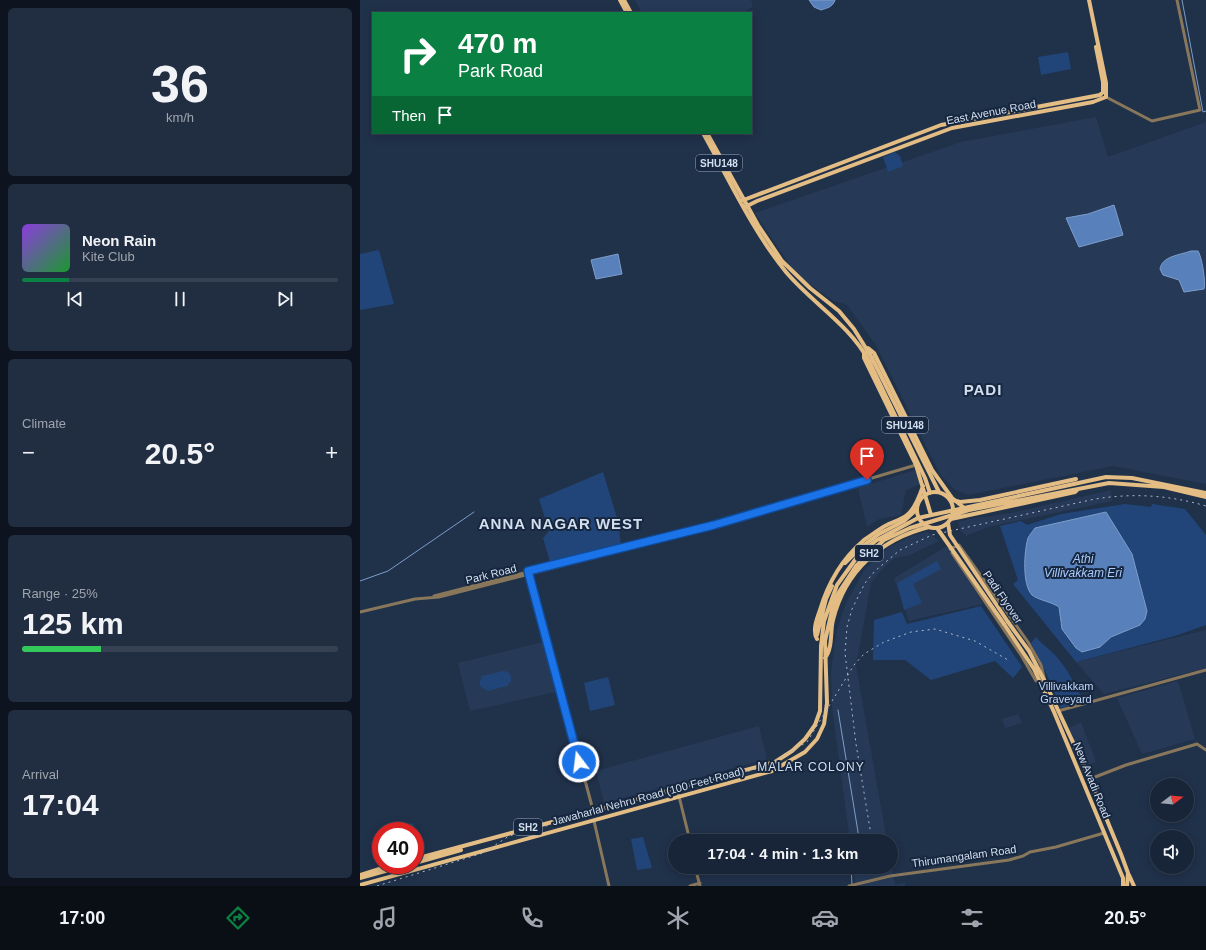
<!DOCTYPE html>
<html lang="en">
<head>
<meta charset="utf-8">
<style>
	:root { --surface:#182538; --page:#212d40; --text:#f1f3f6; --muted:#9fa5ae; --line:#364253; --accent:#0b8043 }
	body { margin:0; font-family:Arial,sans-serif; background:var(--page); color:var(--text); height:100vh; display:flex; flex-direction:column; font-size:15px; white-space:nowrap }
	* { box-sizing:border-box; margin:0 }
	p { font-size:13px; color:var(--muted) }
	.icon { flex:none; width:22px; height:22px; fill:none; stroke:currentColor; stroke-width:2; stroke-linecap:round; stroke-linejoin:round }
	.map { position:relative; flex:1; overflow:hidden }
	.sheet { display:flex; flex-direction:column; gap:8px; padding:8px; background:#0d141f; width:360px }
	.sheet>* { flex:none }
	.hud { position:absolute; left:12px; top:12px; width:380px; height:122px; border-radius:0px; box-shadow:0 2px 10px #0003,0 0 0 1px var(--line); background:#0b8043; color:#fff; overflow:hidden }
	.needle { width:26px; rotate:74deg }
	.tools { position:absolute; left:790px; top:778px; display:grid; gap:8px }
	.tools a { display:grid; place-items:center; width:44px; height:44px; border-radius:50%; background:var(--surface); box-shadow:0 2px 10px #0003,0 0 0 1px var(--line); font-size:20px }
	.speed { position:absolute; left:12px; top:822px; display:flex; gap:8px; font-size:20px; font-weight:700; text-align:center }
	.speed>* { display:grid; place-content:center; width:52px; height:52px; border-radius:50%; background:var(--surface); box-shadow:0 2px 10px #0003,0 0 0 1px var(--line); line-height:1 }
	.speed .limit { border:6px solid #d22; background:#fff; color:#111 }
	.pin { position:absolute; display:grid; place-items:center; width:34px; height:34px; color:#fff; margin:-41px -17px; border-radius:50% 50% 50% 0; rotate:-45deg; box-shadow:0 0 4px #0007 }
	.pin .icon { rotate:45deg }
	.me { position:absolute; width:44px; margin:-22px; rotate:345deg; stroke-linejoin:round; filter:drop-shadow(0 0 3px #0008) }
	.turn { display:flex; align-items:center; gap:14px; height:84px; padding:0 20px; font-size:18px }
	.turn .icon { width:52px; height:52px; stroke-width:2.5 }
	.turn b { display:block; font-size:28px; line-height:34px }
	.then { display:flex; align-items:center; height:38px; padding:0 20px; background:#0003; gap:8px; font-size:15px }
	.big { font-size:30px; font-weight:700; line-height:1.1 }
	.sheet .card { flex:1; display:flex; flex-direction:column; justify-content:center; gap:6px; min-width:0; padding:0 14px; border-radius:6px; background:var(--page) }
	.sheet .dial { align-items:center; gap:0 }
	.dial b { font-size:52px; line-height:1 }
	.song { display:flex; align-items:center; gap:12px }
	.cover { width:48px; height:48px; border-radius:6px; background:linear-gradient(135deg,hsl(270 70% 55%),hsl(130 70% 35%)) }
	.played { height:4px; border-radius:2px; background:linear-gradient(90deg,var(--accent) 15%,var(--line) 15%) }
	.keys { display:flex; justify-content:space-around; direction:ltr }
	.heat { display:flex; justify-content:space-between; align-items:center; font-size:22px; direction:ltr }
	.charge { height:6px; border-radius:3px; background:linear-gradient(90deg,#34c759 25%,var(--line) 0) }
	.trip { position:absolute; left:308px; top:834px; width:230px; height:40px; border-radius:20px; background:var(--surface); box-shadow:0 2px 10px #0003,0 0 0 1px var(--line); font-weight:700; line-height:40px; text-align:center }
	.dock { display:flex; height:64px; justify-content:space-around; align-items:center; background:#0a0f16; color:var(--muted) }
	.dock .icon { width:28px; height:28px }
	.dock .active { color:var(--accent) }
	.dock b { font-size:18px; color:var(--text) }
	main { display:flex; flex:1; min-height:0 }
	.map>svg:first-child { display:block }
	.built { fill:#263a58 }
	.green { fill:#214578; fill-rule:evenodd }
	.water { fill:#5881bb; stroke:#7d9dcb }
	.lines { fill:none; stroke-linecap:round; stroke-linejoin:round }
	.stream { stroke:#7d9dcb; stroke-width:1 }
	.minor { stroke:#89775c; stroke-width:3 }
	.major { stroke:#e3bd84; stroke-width:4 }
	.rail { stroke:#acb9cb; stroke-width:1; stroke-dasharray:2 4; stroke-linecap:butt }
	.major-bridge { stroke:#e3bd84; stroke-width:4 }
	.route-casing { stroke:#114b97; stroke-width:10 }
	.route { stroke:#1a73e8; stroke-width:7 }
	.labels { text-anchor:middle; stroke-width:4; stroke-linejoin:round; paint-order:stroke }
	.shield { fill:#16273f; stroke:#9aa8ba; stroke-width:1 }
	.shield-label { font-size:10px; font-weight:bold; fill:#d3dfef }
	.street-label { font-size:11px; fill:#d3dfef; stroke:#16273f }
	.park-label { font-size:11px; fill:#bed5f6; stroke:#16273f }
	.water-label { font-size:12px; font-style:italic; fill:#aaccfd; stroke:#16273f }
	.neighbourhood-label { font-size:12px; letter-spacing:1px; fill:#d3dfef; stroke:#16273f }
	.district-label { font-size:15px; font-weight:bold; letter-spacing:1px; fill:#d3dfef; stroke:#16273f }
</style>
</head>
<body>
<main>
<section class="sheet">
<div class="card dial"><b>36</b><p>km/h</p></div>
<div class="card">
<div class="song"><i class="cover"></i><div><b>Neon Rain</b><p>Kite Club</p></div></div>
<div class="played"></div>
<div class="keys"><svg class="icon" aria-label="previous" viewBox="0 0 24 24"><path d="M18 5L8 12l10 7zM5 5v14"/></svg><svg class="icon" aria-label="pause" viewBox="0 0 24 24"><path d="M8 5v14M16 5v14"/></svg><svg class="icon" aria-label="next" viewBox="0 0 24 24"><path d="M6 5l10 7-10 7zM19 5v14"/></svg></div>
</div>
<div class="card"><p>Climate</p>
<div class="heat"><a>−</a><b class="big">20.5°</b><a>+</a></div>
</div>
<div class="card"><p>Range · 25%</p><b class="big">125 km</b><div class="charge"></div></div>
<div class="card"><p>Arrival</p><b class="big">17:04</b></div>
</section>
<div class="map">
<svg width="846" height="886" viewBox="0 0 846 886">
	<rect width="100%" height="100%" fill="#20314a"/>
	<path class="built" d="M275,0h116l2,7 -12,6h-99z
		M736,117l12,40 98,-35v362l-93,-18 -145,29 -14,-6 -14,-15 -64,-129 -29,-40 -15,-5 -36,-26 -41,-61 206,-71z
		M555,470l6,14 -15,6 -5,25 -22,4 -12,8 -9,-39z
		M751,490l1,11 -124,26 -22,9 -6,-6 -2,-8 12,-3 41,-6z
		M567,532l12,9 -31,15 -13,2 -11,9 -13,16 -15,83 31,175h-37l-18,-134 -1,-35 5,-39 10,-30 19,-34 24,-22 23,-11z
		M587,546l36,58 -74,17 -15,-43z
		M846,630v38l-102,26 -28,-32z
		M183,642l13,50 -86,19 -12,-48z
		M818,681l17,58 -53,15 -25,-56z
		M658,714l4,9 -17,5 -3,-9z
		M721,722l15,40 -12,4 -15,-38z
		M399,726l8,33 -163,44 -8,-32z
		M531,863l4,21 10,-1v3h-49l-3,-19h38z"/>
	<path class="green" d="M708,52l3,17 -30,6 -3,-18z
		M535,152l5,4 3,10 -15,6 -5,-15z
		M19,250l15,54 -34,6v-56z
		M243,472l15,49 3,25 -71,16 -7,-24 6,-7 -10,-32z
		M765,504l26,3 1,-3 33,5 21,26v90l-31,11 -99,26 -63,-78 5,-4 -18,-54 21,-5 6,4 34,-11zM746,512l34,113 -29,12 -51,-14 1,-10 -1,-6 -19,-9 -6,-70z
		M577,561l4,8 -28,15 9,19 -18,7 -7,-27z
		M621,606l41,61 -9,11 -18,-17 -64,19 -26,-20h-32l1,-40 28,-8 5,12z
		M676,637c6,7 13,12 19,18 12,13 21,30 28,46l-22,7 -14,-33 -16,-32z
		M143,671c6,0 9,4 8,10l-4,5 -19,5 -8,-5v-5l2,-5z
		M248,677l7,28 -25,6 -6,-28z
		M53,823l9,32 -7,2v-26h-24v-2z
		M283,837l9,31 -15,2 -6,-31z"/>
	<path class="water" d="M449,0h26c-2,7 -8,8 -14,10l-7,-3z
		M754,205l9,30 -44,12 -13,-29 22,-4z
		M831,251h7c4,6 8,32 6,38l-20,3 -5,-12 -16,-5 -3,-6c2,-13 20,-14 31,-18z
		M258,254l4,20 -26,5 -5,-19z
		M746,512l26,42 15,57 -2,8 -5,6 -29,12 -11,10 -18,5 -6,-4 -14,-19 -3,-22c-7,-5 -21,-7 -27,-12 -10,-11 -8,-43 -4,-57 2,-4 5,-7 7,-10z"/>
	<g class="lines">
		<path class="stream" d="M822,0l21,112 3,-1
			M0,581l28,-10 86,-59
			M478,710l21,128 -2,3
			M491,867l1,17"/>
		<path class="minor" d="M746,97l46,24 48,-11 -23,-110
			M590,549l9,-4 69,97 13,23 4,16
			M592,553l69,102 15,26h3
			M169,572l64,238
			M74,596l279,-71 203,-60
			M0,612l55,-13 24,-2 272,-69 2,-3
			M698,711l148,-41
			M730,779l36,-14 71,-21 9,6
			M317,788l13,53
			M234,821l15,65
			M335,867l5,19
			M330,886l10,-3
			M489,886l41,-10 119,-16 14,-4 7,-4 26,-5 48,-14"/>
		<path class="major" d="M260,0l7,13
			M264,0l7,13
			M343,133c26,46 49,97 83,139 26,31 63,52 83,89
			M347,133l51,92 24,36 28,27 29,23 15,18 18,29
			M381,201l200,-76 159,-30 3,-3v-10l-7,-35
			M385,207l12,-6 195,-73 141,-26 13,-5v-14l-17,-83
			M508,348l6,5 58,117 20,28 11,9
			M504,353v5l52,107 15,50
			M591,519l124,-27 3,-3
			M485,563l15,-15
			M648,622l21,29 16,31 45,97 31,75 7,19 -1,13
			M644,624l30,45 20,43 69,166v8
			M457,635l9,-36 6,-13
			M457,639c-5,-8 0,-21 3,-29 8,-27 21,-50 43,-69 7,-5 15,-11 22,-15 7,-4 16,-6 22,-11 8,-6 13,-20 16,-29
			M465,658c8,-10 5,-27 8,-38 12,-49 48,-81 96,-93
			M55,859l360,-97 17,-11 13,-12 10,-14 5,-14 1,-65 3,-25 13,-36 18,-25 10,-11 12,-9 41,-22 188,-41 26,1 74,15
			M55,863l46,-13
			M0,875l32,-10
			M769,875l5,11
			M0,878l47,-13
			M0,885l412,-114 33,-19 12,-13 7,-15 3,-21 -2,-62 8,-35 6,-14 17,-26 28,-26 26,-12 59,-18 140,-27 55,4 42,10"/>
		<path class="rail" d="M512,841l-16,-97 -11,-91 2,-26 5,-18 13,-26 10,-12 25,-21 32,-15 163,-36c38,-6 74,-4 111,7
			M17,886l106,-33 26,-17 258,-70 40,-24 47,-77 10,-11 20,-12 27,-10 24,-3 40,12 33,19"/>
		<path class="major-bridge" d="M512,358l67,134
			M509,361l56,117 5,15
			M557 510a18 18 0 1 1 36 0a18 18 0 1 1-36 0Z
			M589,499l11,3 20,-2 96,-21
			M588,523l2,12 58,87
			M577,528l67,96
			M500,548l19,-14 25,-13 13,-12"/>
	</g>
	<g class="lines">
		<defs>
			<path id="route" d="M219,762l-51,-191 186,-46 153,-45"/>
		</defs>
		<use href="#route" class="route-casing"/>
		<use href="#route" class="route"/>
	</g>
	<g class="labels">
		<g class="shield">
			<rect x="336" y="155" width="46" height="16" rx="3"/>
			<rect x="522" y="417" width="46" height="16" rx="3"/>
			<rect x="495" y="545" width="28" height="16" rx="3"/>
			<rect x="154" y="819" width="28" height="16" rx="3"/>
		</g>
		<g class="shield-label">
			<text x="359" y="167">SHU148</text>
			<text x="545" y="429">SHU148</text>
			<text x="509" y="557">SH2</text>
			<text x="168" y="831">SH2</text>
		</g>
		<g class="street-label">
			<text transform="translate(631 112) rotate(-11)" y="4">East Avenue Road</text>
			<text transform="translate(131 574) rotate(-14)" y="4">Park Road</text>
			<text transform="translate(643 597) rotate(56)" y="4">Padi Flyover</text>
			<text transform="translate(732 780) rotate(68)" y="4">New Avadi Road</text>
			<text transform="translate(288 796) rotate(-15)" y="4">Jawaharlal Nehru Road (100 Feet Road)</text>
			<text transform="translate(604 856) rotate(-8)" y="4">Thirumangalam Road</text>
		</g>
		<g class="park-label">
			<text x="706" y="690">Villivakkam<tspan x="706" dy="13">Graveyard</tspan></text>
		</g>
		<g class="water-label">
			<text x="723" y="563">Athi<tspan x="723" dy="14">Villivakkam Eri</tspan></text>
		</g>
		<g class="neighbourhood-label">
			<text x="451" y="771">MALAR COLONY</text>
		</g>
		<g class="district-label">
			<text x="623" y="395">PADI</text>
			<text x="201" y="529">ANNA NAGAR WEST</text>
		</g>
	</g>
</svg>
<div class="tools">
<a><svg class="needle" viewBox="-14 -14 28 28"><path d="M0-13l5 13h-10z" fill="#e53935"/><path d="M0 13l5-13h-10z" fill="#9fa5ae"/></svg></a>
<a><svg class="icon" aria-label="sound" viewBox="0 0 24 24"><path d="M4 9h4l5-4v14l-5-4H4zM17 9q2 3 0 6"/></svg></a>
</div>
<div class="speed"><div class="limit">40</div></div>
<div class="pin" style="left:507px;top:480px;background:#d93025"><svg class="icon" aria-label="arrive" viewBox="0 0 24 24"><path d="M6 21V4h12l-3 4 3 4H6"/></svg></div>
<svg class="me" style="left:219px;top:762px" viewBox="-20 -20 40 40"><circle r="17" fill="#1a73e8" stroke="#fff" stroke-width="3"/><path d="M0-11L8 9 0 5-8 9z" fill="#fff"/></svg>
<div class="trip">17:04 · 4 min · 1.3 km</div>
<div class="hud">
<div class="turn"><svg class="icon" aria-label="right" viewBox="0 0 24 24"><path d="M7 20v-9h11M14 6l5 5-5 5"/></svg><div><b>470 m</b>Park Road</div></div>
<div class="then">Then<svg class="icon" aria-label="arrive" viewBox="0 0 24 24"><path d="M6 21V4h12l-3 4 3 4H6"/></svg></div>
</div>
</div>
</main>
<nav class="dock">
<b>17:00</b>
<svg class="icon active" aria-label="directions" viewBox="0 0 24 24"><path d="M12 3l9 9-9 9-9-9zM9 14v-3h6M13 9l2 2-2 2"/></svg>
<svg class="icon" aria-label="music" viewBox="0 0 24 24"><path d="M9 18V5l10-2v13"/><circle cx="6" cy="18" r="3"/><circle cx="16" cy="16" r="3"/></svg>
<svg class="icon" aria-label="phone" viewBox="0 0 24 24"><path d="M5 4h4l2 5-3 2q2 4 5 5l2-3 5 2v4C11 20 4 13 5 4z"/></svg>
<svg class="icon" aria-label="climate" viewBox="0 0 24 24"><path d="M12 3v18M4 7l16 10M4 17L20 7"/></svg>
<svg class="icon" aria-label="car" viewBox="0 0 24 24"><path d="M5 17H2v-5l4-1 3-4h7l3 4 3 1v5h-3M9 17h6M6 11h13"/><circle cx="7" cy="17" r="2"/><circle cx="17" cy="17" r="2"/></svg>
<svg class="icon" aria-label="filters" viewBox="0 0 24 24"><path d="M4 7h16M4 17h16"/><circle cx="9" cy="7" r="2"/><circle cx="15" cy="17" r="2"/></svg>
<b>20.5°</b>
</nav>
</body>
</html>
